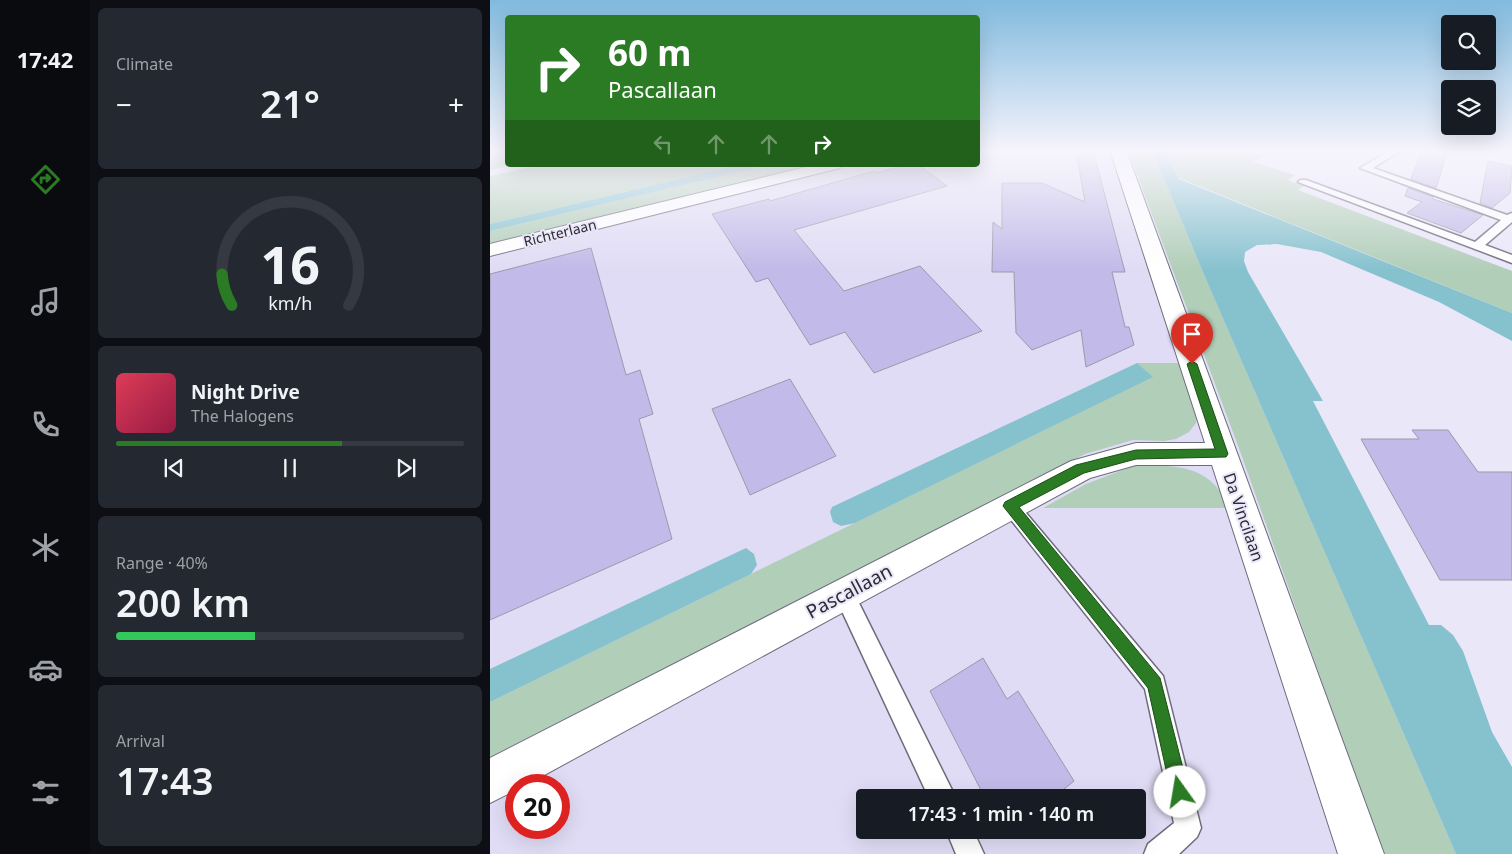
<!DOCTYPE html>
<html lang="en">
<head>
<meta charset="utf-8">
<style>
	:root { --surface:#171b24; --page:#242831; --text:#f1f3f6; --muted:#9ea1a6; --line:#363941; --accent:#2b7a24 }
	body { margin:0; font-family:"Noto Sans",sans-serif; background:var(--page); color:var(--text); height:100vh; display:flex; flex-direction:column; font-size:19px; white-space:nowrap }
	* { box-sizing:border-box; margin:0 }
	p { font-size:16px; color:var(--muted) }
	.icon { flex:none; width:28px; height:28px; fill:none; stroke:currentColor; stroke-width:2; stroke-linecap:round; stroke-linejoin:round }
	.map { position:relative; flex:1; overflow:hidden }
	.drawer { display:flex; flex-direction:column; gap:8px; padding:8px; background:#0d0f14; width:400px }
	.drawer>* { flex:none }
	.top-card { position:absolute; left:15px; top:15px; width:475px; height:152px; border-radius:5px; box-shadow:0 5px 20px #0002; background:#2b7a24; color:#fff; overflow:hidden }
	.fabs { position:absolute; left:951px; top:15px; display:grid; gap:10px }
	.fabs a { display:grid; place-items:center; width:55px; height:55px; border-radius:5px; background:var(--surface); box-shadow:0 5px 20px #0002; font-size:25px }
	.speed { position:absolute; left:15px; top:774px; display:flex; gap:10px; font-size:25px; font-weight:700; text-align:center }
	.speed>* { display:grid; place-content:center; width:65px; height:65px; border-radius:50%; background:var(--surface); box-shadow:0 5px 20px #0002; line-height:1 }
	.speed .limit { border:8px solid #d22; background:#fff; color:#111 }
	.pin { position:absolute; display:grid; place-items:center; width:42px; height:42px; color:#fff; margin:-51px -21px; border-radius:50% 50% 50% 0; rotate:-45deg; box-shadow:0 0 5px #0007 }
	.pin .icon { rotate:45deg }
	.me { position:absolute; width:55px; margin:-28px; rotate:347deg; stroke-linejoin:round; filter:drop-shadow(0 0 4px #0008) }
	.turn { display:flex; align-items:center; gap:18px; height:105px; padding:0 20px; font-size:22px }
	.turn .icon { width:65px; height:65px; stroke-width:2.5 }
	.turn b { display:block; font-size:35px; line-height:42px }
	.lanes { display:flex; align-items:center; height:48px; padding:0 20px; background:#0003; justify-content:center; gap:25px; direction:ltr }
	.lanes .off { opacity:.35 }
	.big { font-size:38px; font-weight:600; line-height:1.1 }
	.drawer .card { flex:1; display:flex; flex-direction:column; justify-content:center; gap:8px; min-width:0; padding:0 18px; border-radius:8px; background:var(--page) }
	.drawer .dial { align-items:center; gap:0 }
	.dial svg { height:130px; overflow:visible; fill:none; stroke:var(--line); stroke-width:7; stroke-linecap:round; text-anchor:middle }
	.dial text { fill:var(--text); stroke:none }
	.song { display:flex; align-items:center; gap:15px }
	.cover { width:60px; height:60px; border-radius:8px; background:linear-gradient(135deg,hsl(350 70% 55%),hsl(340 70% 35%)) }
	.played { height:5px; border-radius:2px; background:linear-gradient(90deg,var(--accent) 65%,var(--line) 65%) }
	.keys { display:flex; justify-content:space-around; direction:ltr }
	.heat { display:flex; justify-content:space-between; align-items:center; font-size:28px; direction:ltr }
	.charge { height:8px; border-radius:4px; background:linear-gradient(90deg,#34c759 40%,var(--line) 0) }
	.trip { position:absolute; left:366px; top:789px; width:290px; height:50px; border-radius:5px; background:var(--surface); box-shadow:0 5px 20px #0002; font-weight:600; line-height:50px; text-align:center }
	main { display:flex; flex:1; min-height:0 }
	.tab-bar { display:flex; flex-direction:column; width:90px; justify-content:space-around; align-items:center; background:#090b0e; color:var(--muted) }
	.tab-bar .icon { width:35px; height:35px }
	.tab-bar .current { color:var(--accent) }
	.tab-bar b { font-size:22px; color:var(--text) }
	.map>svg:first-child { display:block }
	.built { fill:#e0dcf5; fill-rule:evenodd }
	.green { fill:#b1ceb8 }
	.water { fill:#86c2ce }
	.building { fill:#c2bae8; stroke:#9c99aa }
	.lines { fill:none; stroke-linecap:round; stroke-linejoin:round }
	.service-casing { stroke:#6e6c7c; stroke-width:3 }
	.minor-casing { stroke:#6e6c7c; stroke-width:2 }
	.service { fill:#fff; fill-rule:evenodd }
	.minor { fill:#fff; fill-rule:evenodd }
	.route { fill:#2b7a24; stroke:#1c4f17 }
	.labels { text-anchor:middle; stroke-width:4; stroke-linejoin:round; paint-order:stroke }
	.far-street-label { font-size:14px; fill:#2d2c33; stroke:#eae7f9 }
	.street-label { font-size:16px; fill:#2d2c33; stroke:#eae7f9 }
	.near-street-label { font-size:19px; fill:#2d2c33; stroke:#eae7f9 }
</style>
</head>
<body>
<main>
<nav class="tab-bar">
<b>17:42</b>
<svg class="icon current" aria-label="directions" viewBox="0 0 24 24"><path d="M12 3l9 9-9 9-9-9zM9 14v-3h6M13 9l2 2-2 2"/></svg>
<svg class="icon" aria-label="music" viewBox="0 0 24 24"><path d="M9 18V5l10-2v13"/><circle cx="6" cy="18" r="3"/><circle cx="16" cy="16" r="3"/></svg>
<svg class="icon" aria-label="phone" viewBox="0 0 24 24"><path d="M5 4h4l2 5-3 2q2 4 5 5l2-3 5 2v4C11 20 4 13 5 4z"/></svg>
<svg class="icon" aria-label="climate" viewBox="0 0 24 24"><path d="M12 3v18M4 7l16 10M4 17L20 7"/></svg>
<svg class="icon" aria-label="car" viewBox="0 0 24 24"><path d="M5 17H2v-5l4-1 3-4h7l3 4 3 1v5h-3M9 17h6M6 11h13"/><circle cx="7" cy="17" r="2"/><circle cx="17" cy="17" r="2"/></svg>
<svg class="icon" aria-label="filters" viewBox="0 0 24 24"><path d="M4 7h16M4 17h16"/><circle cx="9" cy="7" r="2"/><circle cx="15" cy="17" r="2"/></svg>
</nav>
<section class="drawer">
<div class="card"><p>Climate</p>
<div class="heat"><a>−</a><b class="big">21°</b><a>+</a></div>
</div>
<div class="card dial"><svg viewBox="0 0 100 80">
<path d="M14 69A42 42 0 1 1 86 69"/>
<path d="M14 69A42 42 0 0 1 8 50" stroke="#2b7a24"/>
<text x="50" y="56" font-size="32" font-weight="700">16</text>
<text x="50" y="72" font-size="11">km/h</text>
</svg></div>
<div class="card">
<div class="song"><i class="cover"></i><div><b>Night Drive</b><p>The Halogens</p></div></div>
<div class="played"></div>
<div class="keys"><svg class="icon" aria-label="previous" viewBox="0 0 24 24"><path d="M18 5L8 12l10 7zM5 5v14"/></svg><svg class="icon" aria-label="pause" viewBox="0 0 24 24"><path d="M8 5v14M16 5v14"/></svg><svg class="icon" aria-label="next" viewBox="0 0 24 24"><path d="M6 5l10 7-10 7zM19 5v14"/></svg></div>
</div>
<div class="card"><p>Range · 40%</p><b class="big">200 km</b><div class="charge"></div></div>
<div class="card"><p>Arrival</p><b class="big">17:43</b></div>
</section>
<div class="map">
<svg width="1022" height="854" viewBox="0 0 1022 854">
	<rect width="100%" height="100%" fill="#eae7f9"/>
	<path class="built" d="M488,150h181l348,704h-1017v-626l264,-63h224zM26,785h43v43h-43zM375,798h273v32h-273z"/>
	<path class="green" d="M0,150h17l1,15h7l-25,5z
		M638,150h24l56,134 248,570h-73l-143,-403z
		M674,150h111l-22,12 42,13 -7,5 16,6 -6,4 214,81v42l-333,-135z
		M52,165h196l-248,59v-48z
		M277,165h48l-325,81v-15z
		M647,363h44l17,49 -2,11 -7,9 -13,7 -12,2 -31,-1 -48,14 -595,307v-59l662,-325z
		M643,466c30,0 65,-4 86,24 4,4 5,12 7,18h-183l43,-24z"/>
	<path class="water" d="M662,150h12l15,29 333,134v28l-73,-39 -118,-50 -44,-8 -20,1 -12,7 -1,9 4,11 75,129h-10l116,224h12l12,10 10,16 29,81 20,35v87h-56l-248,-570z
		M248,165h29l-277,66v-7z
		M647,363l16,14 -298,146 -14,3 -8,-4 -3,-10 2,-5z
		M256,548l8,6 3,11 -6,9 -261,128v-33z"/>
	<path class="building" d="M932,150h26l-12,38 -25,-9z
		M604,154l31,118h-13l13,55h4l5,18 -48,22 -5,-37 -49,20 -16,-17 -2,-61h-22l1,-50 9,7v-46h40l43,19 -8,-45z
		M998,161l24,5 -2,27 -18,15 -12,-5z
		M416,165h13l28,21 -153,44 50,61 76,-25 62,65 -108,42 -29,-41 -35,13 -42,-67 -12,4 -44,-68 57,-15 1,2 104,-30 2,2z
		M918,188l25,9v2l50,16 -22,18 -54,-20 15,-11 -17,-6z
		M101,248l35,127 14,-5 13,44 -14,5 33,120 -182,81v-346z
		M300,379l46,77 -86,39 -38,-86z
		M922,430h36l30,42h34v108h-72l-79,-141h58z
		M493,658l24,41 11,-8 56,90 -21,17h-68l-55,-107z"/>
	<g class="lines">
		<defs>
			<path id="service" d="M901,150h11l-29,18 134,47 5,-2v9l-27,23 27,10v8l-214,-81 2,-2h6l169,62 26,-22 -141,-52z
				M520,498l6,3 147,175 38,152 -4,9 -18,17h-35l4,-10 26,-21 -29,-134 -141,-178 -3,-5 3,-5z
				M354,584l7,3 105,211h-27l-95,-204 3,-7z
				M456,830h27l11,24h-28z"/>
			<path id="minor" d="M620,150h16l258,704h-46l-126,-389h-76l-46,13 -564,307h-10v5l-26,13v-45l581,-297 65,-18h69z
				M324,165h28l-2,3 -350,88v-12z"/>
		</defs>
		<use href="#service" class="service-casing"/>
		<use href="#minor" class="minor-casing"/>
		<use href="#service" class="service"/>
		<use href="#minor" class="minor"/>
	</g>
	<linearGradient id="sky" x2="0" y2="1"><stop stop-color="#81bade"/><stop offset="0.56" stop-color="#f6f4fc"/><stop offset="1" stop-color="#f6f4fc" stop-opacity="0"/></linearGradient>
	<rect width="1022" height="270" fill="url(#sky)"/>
	<path class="route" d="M702,361l5,3 31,90 -2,3 -90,2 -52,14 -65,34 141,171 29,114 -3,6 -6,3 -6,-3 -3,-6 -23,-104 -145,-182 2,-4 71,-37 60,-15 79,-1 -28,-85z"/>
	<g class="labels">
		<g class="far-street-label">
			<text transform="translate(70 233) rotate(-14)" y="5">Richterlaan</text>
		</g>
		<g class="street-label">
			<text transform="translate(754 517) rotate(71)" y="6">Da Vincilaan</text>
		</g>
		<g class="near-street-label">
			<text transform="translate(359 591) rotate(-28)" y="7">Pascallaan</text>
		</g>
	</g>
</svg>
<div class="fabs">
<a><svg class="icon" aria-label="search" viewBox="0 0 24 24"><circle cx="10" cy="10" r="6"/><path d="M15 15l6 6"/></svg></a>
<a><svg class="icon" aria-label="layers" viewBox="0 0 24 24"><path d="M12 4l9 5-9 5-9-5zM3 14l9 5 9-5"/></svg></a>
</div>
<div class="speed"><div class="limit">20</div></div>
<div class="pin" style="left:702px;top:364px;background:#d93025"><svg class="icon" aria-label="arrive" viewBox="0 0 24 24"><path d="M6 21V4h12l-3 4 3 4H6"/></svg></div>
<svg class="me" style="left:690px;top:792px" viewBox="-20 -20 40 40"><circle r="19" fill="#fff"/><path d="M0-13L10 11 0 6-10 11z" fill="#2b7a24"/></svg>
<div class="trip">17:43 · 1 min · 140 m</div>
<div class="top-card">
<div class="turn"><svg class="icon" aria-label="right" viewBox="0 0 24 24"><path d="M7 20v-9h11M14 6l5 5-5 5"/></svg><div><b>60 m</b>Pascallaan</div></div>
<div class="lanes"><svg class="icon off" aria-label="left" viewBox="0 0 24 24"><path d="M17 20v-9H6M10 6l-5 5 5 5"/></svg><svg class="icon off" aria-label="ahead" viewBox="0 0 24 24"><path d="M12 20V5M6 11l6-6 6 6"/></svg><svg class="icon off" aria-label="ahead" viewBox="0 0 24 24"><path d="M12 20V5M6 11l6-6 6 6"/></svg><svg class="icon" aria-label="right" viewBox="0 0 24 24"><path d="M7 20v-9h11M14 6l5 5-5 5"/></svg></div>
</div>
</div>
</main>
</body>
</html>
